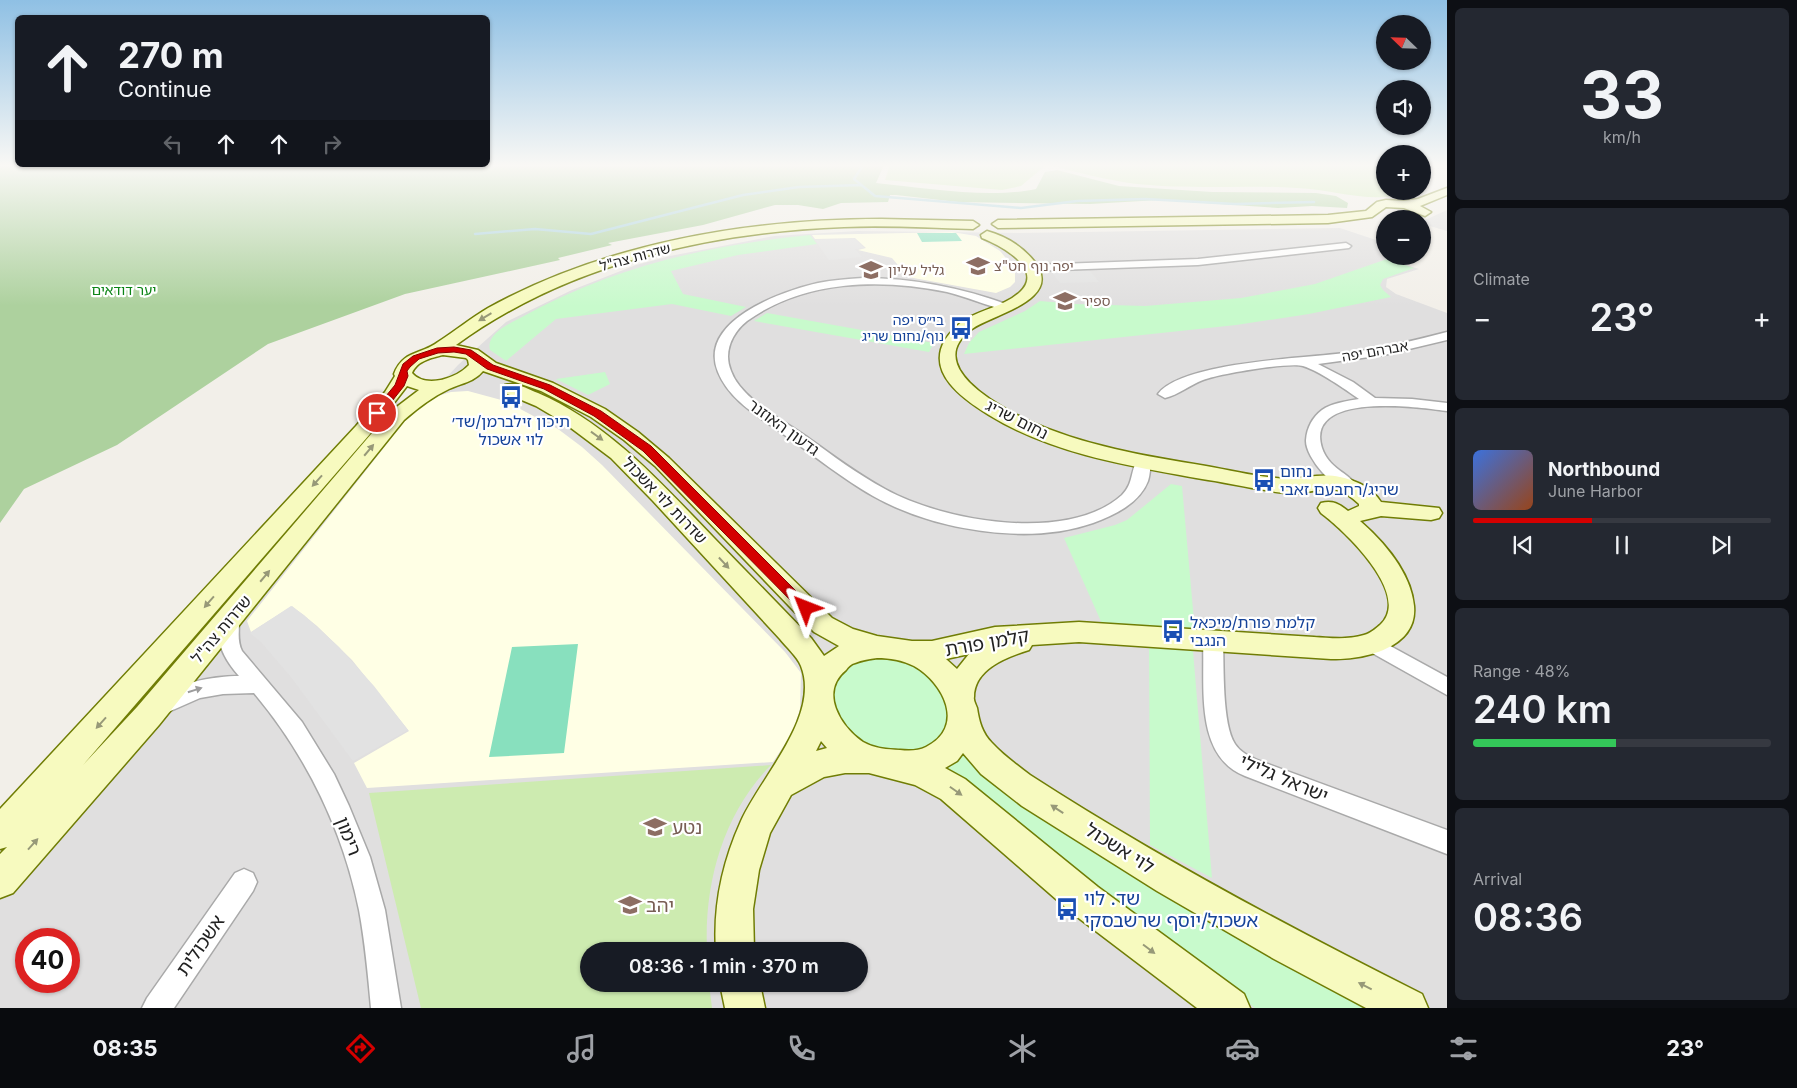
<!DOCTYPE html>
<html lang="en">
<head>
<meta charset="utf-8">
<style>
	:root { --surface:#171b24; --page:#242831; --text:#f1f3f6; --muted:#9ea1a6; --line:#363941; --accent:#d40000 }
	body { margin:0; font-family:Inter,"Noto Sans Hebrew",sans-serif; background:var(--page); color:var(--text); height:100vh; display:flex; flex-direction:column; font-size:19px; white-space:nowrap }
	* { box-sizing:border-box; margin:0 }
	p { font-size:16px; color:var(--muted) }
	.icon { flex:none; width:28px; height:28px; fill:none; stroke:currentColor; stroke-width:2; stroke-linecap:round; stroke-linejoin:round }
	.map { position:relative; flex:1; overflow:hidden }
	.panel { display:flex; flex-direction:column; gap:8px; padding:8px; background:#0d0f14; width:350px }
	.panel>* { flex:none }
	.top-card { position:absolute; left:15px; top:15px; width:475px; height:152px; border-radius:8px; box-shadow:0 1px 4px #0004; background:#171b24; color:var(--text); overflow:hidden }
	.needle { width:32px; rotate:293deg }
	.controls { position:absolute; left:1376px; top:15px; display:grid; gap:10px }
	.controls a { display:grid; place-items:center; width:55px; height:55px; border-radius:50%; background:var(--surface); box-shadow:0 1px 4px #0004; font-size:25px }
	.speed { position:absolute; left:15px; top:928px; display:flex; gap:10px; font-size:25px; font-weight:700; text-align:center }
	.speed>* { display:grid; place-content:center; width:65px; height:65px; border-radius:50%; background:var(--surface); box-shadow:0 1px 4px #0004; line-height:1 }
	.speed .limit { border:8px solid #d22; background:#fff; color:#111 }
	.pin { position:absolute; display:grid; place-items:center; width:42px; height:42px; color:#fff; margin:-21px; border:2px solid #fff; border-radius:50%; box-shadow:0 1px 5px #0007 }
	.me { position:absolute; width:55px; margin:-28px; rotate:315deg; stroke-linejoin:round; filter:drop-shadow(0 0 4px #0008) }
	.turn { display:flex; align-items:center; gap:18px; height:105px; padding:0 20px; font-size:22px }
	.turn .icon { width:65px; height:65px; stroke-width:2.5 }
	.turn b { display:block; font-size:35px; line-height:42px }
	.lanes { display:flex; align-items:center; height:48px; padding:0 20px; background:#0003; justify-content:center; gap:25px; direction:ltr }
	.lanes .off { opacity:.35 }
	.big { font-size:38px; font-weight:600; line-height:1.1 }
	.panel .tile { flex:1; display:flex; flex-direction:column; justify-content:center; gap:8px; min-width:0; padding:0 18px; border-radius:8px; background:var(--page) }
	.panel .dial { align-items:center; gap:0 }
	.dial b { font-size:65px; line-height:1 }
	.song { display:flex; align-items:center; gap:15px }
	.cover { width:60px; height:60px; border-radius:8px; background:linear-gradient(135deg,hsl(220 70% 55%),hsl(20 70% 35%)) }
	.played { height:5px; border-radius:2px; background:linear-gradient(90deg,var(--accent) 40%,var(--line) 40%) }
	.keys { display:flex; justify-content:space-around; direction:ltr }
	.heat { display:flex; justify-content:space-between; align-items:center; font-size:28px; direction:ltr }
	.charge { height:8px; border-radius:4px; background:linear-gradient(90deg,#34c759 48%,var(--line) 0) }
	.trip { position:absolute; left:580px; top:942px; width:288px; height:50px; border-radius:25px; background:var(--surface); box-shadow:0 1px 4px #0004; font-weight:600; line-height:50px; text-align:center }
	.tabs { display:flex; height:80px; justify-content:space-around; align-items:center; background:#090b0e; color:var(--muted) }
	.tabs .icon { width:35px; height:35px }
	.tabs .current { color:var(--accent) }
	.tabs b { font-size:22px; color:var(--text) }
	main { display:flex; flex:1; min-height:0 }
	.map>svg:first-child { display:block }
	.residential { fill:#e0dfdf; fill-rule:evenodd }
	.education { fill:#ffffe5 }
	.grass { fill:#cdebb0 }
	.forest { fill:#add19e }
	.park { fill:#c8facc }
	.pitch { fill:#88e0be }
	.parking { fill:#e2e2e2 }
	.lines { fill:none; stroke-linecap:round; stroke-linejoin:round }
	.stream { stroke:#aad3df; stroke-width:2.5 }
	.street-casing { stroke:#a9a9a9; stroke-width:3 }
	.secondary-casing { stroke:#707d05; stroke-width:3 }
	.street { fill:#fff; fill-rule:evenodd }
	.secondary { fill:#f7fabf; fill-rule:evenodd }
	.oneway { fill:#979978 }
	.oneway2 { fill:#9c9c9c }
	.route { fill:#d40000; stroke:#8a0000 }
	.labels { text-anchor:middle; stroke-width:4.5; stroke-linejoin:round; paint-order:stroke }
	.far-street-label { font-size:14px; fill:#222; stroke:#fff }
	.far-education-label { font-size:14px; fill:#785e54; stroke:#fff; text-anchor:start }
	.far-park-label { font-size:14px; fill:#0c8416; stroke:#fff }
	.far-transit-label { font-size:14px; fill:#164399; stroke:#fff; text-anchor:end }
	.street-label { font-size:16px; fill:#222; stroke:#fff }
	.transit-label { font-size:16px; fill:#164399; stroke:#fff; text-anchor:start }
	.near-street-label { font-size:19px; fill:#222; stroke:#fff }
	.near-education-label { font-size:19px; fill:#785e54; stroke:#fff; text-anchor:start }
	.near-transit-label { font-size:19px; fill:#164399; stroke:#fff; text-anchor:start }
</style>
</head>
<body>
<main>
<div class="map">
<svg width="1447" height="1008" viewBox="0 0 1447 1008">
	<rect width="100%" height="100%" fill="#f2efe9"/>
	<path class="residential" d="M1447,210v21l-24,-7v-3z
		M1340,228l45,15v13h10l-9,3 33,10 -32,10 -1,8 10,7 51,19v695h-1447v-113l47,-48 372,-440 39,-42 48,-43 66,-32 64,-25 34,-9 104,-20 84,-5 161,2zM26,939h43v42h-43zM589,951h270v33h-270z"/>
	<path class="education" d="M952,232l24,4 24,15 15,18v13l-5,5 -14,6 -88,-16 -16,-19 -34,-8 8,-2 -11,-10 -40,1 -3,-4z
		M468,391l37,10 53,28 24,18 20,18 183,187 16,21 -1,36 -7,23 -20,30 -406,26 -13,-25 55,-32 -57,-71 -35,-34 -25,-20 -41,26 -4,-11 166,-210 21,-14 17,-5z"/>
	<path class="grass" d="M890,165h156l-25,21 -19,4 -117,-10z
		M1049,165h336v26h31c-44,15 -76,-1 -119,-3 -58,-4 -117,3 -174,-6 -25,-4 -50,-11 -74,-17z
		M771,765c-48,49 -67,118 -64,186h-118v33h120l3,24h-291l-52,-215z"/>
	<path class="forest" d="M0,165h884l-8,18c49,5 114,16 160,6l9,-17 12,-2 62,16 93,6 104,1 20,3 12,7 -1,5 -35,-2 -34,2 -119,-8 -69,4 -132,-2 -62,-7h-6l-2,7 -47,1 -18,6 -25,-4h-23l-72,20 -95,18 4,2 -54,13 2,2 -155,34 -137,50 -151,101 -93,44 -24,34z"/>
	<path class="park" d="M810,235l7,9 -79,11 -67,16 12,23 63,13 -15,9 -59,-12 -116,15 -50,42 -16,-11c-5,-16 21,-27 32,-33 90,-50 186,-72 288,-82z
		M1387,259l27,9 -31,11 -3,6 3,5 8,7 -82,17 -73,11 -272,29 5,-11 10,-11 46,-21 15,-10 35,3 70,2 96,-8 74,-14z
		M767,313l167,30 -5,9 -175,-31z
		M605,372l5,12 -22,11 -32,-16z
		M1171,484l11,2 13,146 -92,-6 -39,-88 51,-13 12,-5z
		M1149,648l44,3 19,227 -62,-33z
		M868,657h25l19,6 27,21 11,29 -4,16 -10,12 -14,9 -18,4 -40,-8 -27,-25 -7,-30 16,-25z
		M967,748l410,260h-122l-310,-236z"/>
	<path class="pitch" d="M917,233h39l6,8 -40,1z
		M578,644l-14,109 -75,4 23,-110z"/>
	<path class="parking" d="M855,239l9,9 -9,1 7,8 -33,3 -14,-20z
		M1050,270h39l10,12 -39,1z
		M291,606l13,9 35,32 35,39 34,44 -55,31 -62,-84 -30,-35 -11,-9z"/>
	<g class="lines">
		<path class="stream" d="M863,165l-9,14 21,17 146,12 56,-7 68,-2 90,5 79,-2
			M475,234l60,-5 56,5 152,-39 56,-8 62,-2"/>
		<defs>
			<path id="street" d="M1346,243l5,3 -2,2 -151,17 -167,6 -5,-3 5,-3 167,-6z
				M863,278c51,0 99,10 146,27l2,2 -6,3c-20,-5 -38,-13 -58,-18 -67,-14 -143,-12 -200,29 -15,12 -24,31 -16,50 10,28 52,49 76,66 25,18 50,37 78,52 57,32 183,55 237,6 12,-12 8,-24 16,-36h10l3,3c-1,6 -1,13 -3,19 -9,23 -34,34 -55,42 -65,23 -160,7 -220,-27 -30,-17 -58,-40 -87,-60 -24,-18 -56,-34 -68,-64 -21,-51 64,-81 100,-89 15,-3 30,-4 45,-5z
				M1447,332v8l-63,15 -66,9 35,18 22,16 37,1 35,4v8c-28,-4 -143,-20 -125,37 7,21 26,24 36,39l-2,3c-19,5 -51,-32 -50,-50 1,-13 7,-23 16,-30 10,-7 25,-9 37,-11 -14,-10 -40,-28 -56,-33 -14,-4 -84,8 -100,14 -13,5 -25,15 -38,18l-7,-4c25,-33 154,-36 196,-42 31,-4 62,-12 93,-20z
				M230,612l7,2c5,9 -2,23 5,37l60,71 32,52 15,32 21,51 15,53 16,98h-30c-3,-33 -6,-66 -12,-98 -16,-80 -53,-155 -105,-217l-31,1 -23,4 -34,15 -8,-3 -3,-6c11,-21 62,-28 84,-28 -15,-17 -28,-40 -16,-62z
				M1213,634l7,3 3,5c1,25 -1,82 12,102 5,8 14,12 22,16l190,70v24l-202,-78c-51,-20 -40,-90 -42,-134l3,-5z
				M1372,636l75,41v18l-82,-46 -3,-5 3,-5z
				M244,869l9,4 4,9 -4,9 -79,117h-32l5,-10 88,-125z"/>
			<path id="secondary" d="M1447,188v7l-27,11 11,6 -6,4 -21,-8 -18,-1 -14,10 -44,6 -330,5 -6,-4 6,-4 330,-5 38,-4 11,-9 9,-2 18,1 14,-2z
				M881,219l92,2 6,4 -6,4c-43,-1 -86,-4 -129,-2 -136,5 -277,37 -388,118l22,5 18,13 57,20 52,26 33,23 31,26 163,160 21,11 24,7 35,5h20l63,-14 84,-5 235,15c16,1 34,3 50,-2 7,-2 11,-6 16,-10 33,-30 -36,-95 -59,-112l-3,-5 3,-5c12,-3 18,1 27,8l11,-5v-2c-23,-22 -33,-14 -60,-11 -11,1 -23,-1 -34,-3 -21,-3 -42,-8 -63,-11 -72,-13 -150,-25 -213,-64 -26,-16 -63,-42 -44,-75 6,-9 12,-15 21,-21 17,-10 39,-13 54,-27 25,-23 -20,-47 -38,-54l-1,-3 6,-4c18,5 35,15 47,30 31,39 -41,53 -62,68 -50,36 26,77 55,91 57,26 118,36 179,46 23,4 47,10 70,12 22,3 43,-6 64,-1 17,4 31,10 41,25l58,6 3,5 -3,5 -8,2 -50,-4 -21,5c24,21 51,52 54,85 4,43 -52,54 -83,53l-252,-17 -47,3 -3,5c-22,7 -55,19 -55,47 -1,3 2,8 3,11 2,13 5,25 15,35 11,12 25,22 38,32 125,81 258,152 392,219l6,14h-62l-92,-49 -117,-68 -135,-85 -41,-32 -18,-21 -6,8 -12,7 20,11 133,108 146,107 6,14h-53l-125,-95 -131,-114 -26,-14 -46,-12h-24l-21,4 -33,18 -21,38 -11,37 -6,39 1,42h-38c-3,-45 6,-88 25,-130 19,-43 80,-105 60,-155 -4,-10 -14,-18 -21,-27l-127,-138 -42,-43 -48,-36 -27,-16 -31,-13 -2,-4 2,-4c12,-3 22,4 33,8 71,31 122,89 175,144 32,33 65,67 98,101l13,18 15,-10 -25,-14 -159,-166 -31,-26 -33,-23 -50,-26 -58,-20c-9,11 -21,12 -34,18 -17,8 -31,19 -45,31l-245,305 -146,168 -13,5v-44l7,-7 -7,2v-40l356,-383 29,-34 10,-16 -1,-2c9,-24 27,-19 44,-32 17,-11 33,-24 50,-34 118,-65 260,-89 393,-89zM443,355l23,3 2,2 1,5c-12,13 -43,24 -57,8 5,-12 19,-15 31,-18zM407,386l12,4 -29,22 -253,295 -54,58 287,-331zM969,654l-12,15 -11,-10zM877,658c13,0 25,2 37,8 30,17 52,61 12,81 -8,4 -17,4 -26,3 -13,-1 -25,-1 -37,-8 -23,-16 -44,-50 -17,-72 2,-3 5,-6 9,-7 7,-3 15,-4 22,-5zM821,741l6,7 -11,3z
				M720,984h40l5,24h-40z"/>
		</defs>
		<use href="#street" class="street-casing"/>
		<use href="#secondary" class="secondary-casing"/>
		<use href="#street" class="street"/>
		<use href="#secondary" class="secondary"/>
	</g>
	<defs><path id="oneway-solid" d="M-6-.8H1V-3.2L6.5 0L1 3.2V.8H-6Z" transform="scale(1.25)"/></defs>
	<g class="oneway">
		<use href="#oneway-solid" transform="translate(485 317) rotate(149)"/>
		<use href="#oneway-solid" transform="translate(597 436) rotate(36)"/>
		<use href="#oneway-solid" transform="translate(369 450) rotate(-50)"/>
		<use href="#oneway-solid" transform="translate(317 481) rotate(132)"/>
		<use href="#oneway-solid" transform="translate(724 563) rotate(47)"/>
		<use href="#oneway-solid" transform="translate(265 576) rotate(-50)"/>
		<use href="#oneway-solid" transform="translate(209 602) rotate(131)"/>
		<use href="#oneway-solid" transform="translate(101 723) rotate(132)"/>
		<use href="#oneway-solid" transform="translate(956 791) rotate(35)"/>
		<use href="#oneway-solid" transform="translate(1057 809) rotate(-147)"/>
		<use href="#oneway-solid" transform="translate(33 844) rotate(-48)"/>
		<use href="#oneway-solid" transform="translate(1149 949) rotate(37)"/>
		<use href="#oneway-solid" transform="translate(1365 986) rotate(-153)"/>
	</g>
	<use class="oneway2" href="#oneway-solid" transform="translate(195 690) rotate(-18)"/>
	<linearGradient id="sky" x2="0" y2="1"><stop stop-color="#8fc0e4"/><stop offset="0.54" stop-color="#f9f8f5"/><stop offset="1" stop-color="#f9f8f5" stop-opacity="0"/></linearGradient>
	<rect width="1447" height="306" fill="url(#sky)"/>
	<path class="route" d="M454,347l17,3 22,15 57,20 51,26 50,35 159,159 2,3 -2,3h-9l-158,-160 -49,-35 -50,-27 -57,-20 -21,-15 -12,-2 -16,1 -19,6 -9,8 -3,4 1,5 -4,10 -23,29h-7l-2,-2 23,-28 8,-21 10,-8 24,-8z"/>
	<defs>
		<symbol id="school-bare" viewBox="-9 -9 18 18"><path d="M0-5L7-2L0 1L-7-2ZM-4 1L0 2.5L4 1V4Q0 6-4 4Z" fill="#8d6e63" stroke="#fff" stroke-width="2.5" paint-order="stroke"/></symbol>
		<symbol id="bus-bare" viewBox="-9 -9 18 18"><path d="M-5-6H5V4H4V6H2V4H-2V6H-4V4H-5ZM-3.5-4V0h7V-4ZM-3.5 1.2v1.5H-2V1.2ZM2 1.2v1.5H3.5V1.2Z" fill="#1a4fb4" stroke="#fff" stroke-width="2.5" paint-order="stroke"/></symbol>
	</defs>
	<g fill-rule="evenodd">
		<use href="#school-bare" x="962" y="250" width="32" height="32"/>
		<use href="#school-bare" x="855" y="254" width="32" height="32"/>
		<use href="#school-bare" x="1049" y="285" width="32" height="32"/>
		<use href="#bus-bare" x="945" y="312" width="32" height="32"/>
		<use href="#bus-bare" x="495" y="381" width="32" height="32"/>
		<use href="#bus-bare" x="1248" y="464" width="32" height="32"/>
		<use href="#bus-bare" x="1157" y="615" width="32" height="32"/>
		<use href="#school-bare" x="639" y="811" width="32" height="32"/>
		<use href="#school-bare" x="614" y="889" width="32" height="32"/>
		<use href="#bus-bare" x="1051" y="893" width="32" height="32"/>
	</g>
	<g class="labels">
		<g class="far-street-label">
			<text transform="translate(635 257) rotate(-15)" y="5">שדרות צה"ל</text>
			<text transform="translate(1375 351) rotate(-10)" y="5">אברהם יפה</text>
		</g>
		<g class="far-education-label">
			<text x="994" y="271">יפה נוף חט"צ</text>
			<text x="888" y="275">גליל עליון</text>
			<text x="1082" y="306">ספיר</text>
		</g>
		<g class="far-park-label">
			<text x="124" y="295">יער דודאים</text>
		</g>
		<g class="far-transit-label">
			<text x="944" y="325">בי״ס יפה<tspan x="944" dy="16">נוף/נחום שריג</tspan></text>
		</g>
		<g class="street-label">
			<text transform="translate(1017 419) rotate(27)" y="6">נחום שריג</text>
			<text transform="translate(784 427) rotate(36)" y="6">גדעון האוזנר</text>
			<text transform="translate(665 500) rotate(46)" y="6">שדרות לוי אשכול</text>
			<text transform="translate(221 629) rotate(-50)" y="6">שדרות צה"ל</text>
		</g>
		<g class="transit-label">
			<text x="511" y="427" text-anchor="middle">תיכון זילברמן/שד׳<tspan x="511" dy="18">לוי אשכול</tspan></text>
			<text x="1280" y="477">נחום<tspan x="1280" dy="18">שריג/רחבעם זאבי</tspan></text>
			<text x="1190" y="628">קלמת פורת/מיכאל<tspan x="1190" dy="18">הנגבי</tspan></text>
		</g>
		<g class="near-street-label">
			<text transform="translate(987 642) rotate(-10)" y="7">קלמן פורת</text>
			<text transform="translate(1284 778) rotate(23)" y="7">ישראל גלילי</text>
			<text transform="translate(349 836) rotate(69)" y="7">רימון</text>
			<text transform="translate(1120 848) rotate(32)" y="7">לוי אשכול</text>
			<text transform="translate(200 945) rotate(-55)" y="7">אשכולית</text>
		</g>
		<g class="near-education-label">
			<text x="672" y="834">נטע</text>
			<text x="646" y="912">יהב</text>
		</g>
		<g class="near-transit-label">
			<text x="1084" y="905">שד. לוי<tspan x="1084" dy="22">אשכול/יוסף שרשבסקי</tspan></text>
		</g>
	</g>
</svg>
<div class="controls">
<a><svg class="needle" viewBox="-14 -14 28 28"><path d="M0-13l5 13h-10z" fill="#e53935"/><path d="M0 13l5-13h-10z" fill="#9ea1a6"/></svg></a>
<a><svg class="icon" aria-label="sound" viewBox="0 0 24 24"><path d="M4 9h4l5-4v14l-5-4H4zM17 9q2 3 0 6"/></svg></a>
<a>+</a>
<a>−</a>
</div>
<div class="speed"><div class="limit">40</div></div>
<div class="pin" style="left:377px;top:413px;background:#d93025"><svg class="icon" aria-label="arrive" viewBox="0 0 24 24"><path d="M6 21V4h12l-3 4 3 4H6"/></svg></div>
<svg class="me" style="left:806px;top:608px" viewBox="-20 -20 40 40"><path d="M0-17L14 15 0 8-14 15z" fill="#d40000" stroke="#fff" stroke-width="4"/></svg>
<div class="trip">08:36 · 1 min · 370 m</div>
<div class="top-card">
<div class="turn"><svg class="icon" aria-label="ahead" viewBox="0 0 24 24"><path d="M12 20V5M6 11l6-6 6 6"/></svg><div><b>270 m</b>Continue</div></div>
<div class="lanes"><svg class="icon off" aria-label="left" viewBox="0 0 24 24"><path d="M17 20v-9H6M10 6l-5 5 5 5"/></svg><svg class="icon" aria-label="ahead" viewBox="0 0 24 24"><path d="M12 20V5M6 11l6-6 6 6"/></svg><svg class="icon" aria-label="ahead" viewBox="0 0 24 24"><path d="M12 20V5M6 11l6-6 6 6"/></svg><svg class="icon off" aria-label="right" viewBox="0 0 24 24"><path d="M7 20v-9h11M14 6l5 5-5 5"/></svg></div>
</div>
</div>
<section class="panel">
<div class="tile dial"><b>33</b><p>km/h</p></div>
<div class="tile"><p>Climate</p>
<div class="heat"><a>−</a><b class="big">23°</b><a>+</a></div>
</div>
<div class="tile">
<div class="song"><i class="cover"></i><div><b>Northbound</b><p>June Harbor</p></div></div>
<div class="played"></div>
<div class="keys"><svg class="icon" aria-label="previous" viewBox="0 0 24 24"><path d="M18 5L8 12l10 7zM5 5v14"/></svg><svg class="icon" aria-label="pause" viewBox="0 0 24 24"><path d="M8 5v14M16 5v14"/></svg><svg class="icon" aria-label="next" viewBox="0 0 24 24"><path d="M6 5l10 7-10 7zM19 5v14"/></svg></div>
</div>
<div class="tile"><p>Range · 48%</p><b class="big">240 km</b><div class="charge"></div></div>
<div class="tile"><p>Arrival</p><b class="big">08:36</b></div>
</section>
</main>
<nav class="tabs">
<b>08:35</b>
<svg class="icon current" aria-label="directions" viewBox="0 0 24 24"><path d="M12 3l9 9-9 9-9-9zM9 14v-3h6M13 9l2 2-2 2"/></svg>
<svg class="icon" aria-label="music" viewBox="0 0 24 24"><path d="M9 18V5l10-2v13"/><circle cx="6" cy="18" r="3"/><circle cx="16" cy="16" r="3"/></svg>
<svg class="icon" aria-label="phone" viewBox="0 0 24 24"><path d="M5 4h4l2 5-3 2q2 4 5 5l2-3 5 2v4C11 20 4 13 5 4z"/></svg>
<svg class="icon" aria-label="climate" viewBox="0 0 24 24"><path d="M12 3v18M4 7l16 10M4 17L20 7"/></svg>
<svg class="icon" aria-label="car" viewBox="0 0 24 24"><path d="M5 17H2v-5l4-1 3-4h7l3 4 3 1v5h-3M9 17h6M6 11h13"/><circle cx="7" cy="17" r="2"/><circle cx="17" cy="17" r="2"/></svg>
<svg class="icon" aria-label="filters" viewBox="0 0 24 24"><path d="M4 7h16M4 17h16"/><circle cx="9" cy="7" r="2"/><circle cx="15" cy="17" r="2"/></svg>
<b>23°</b>
</nav>
</body>
</html>
